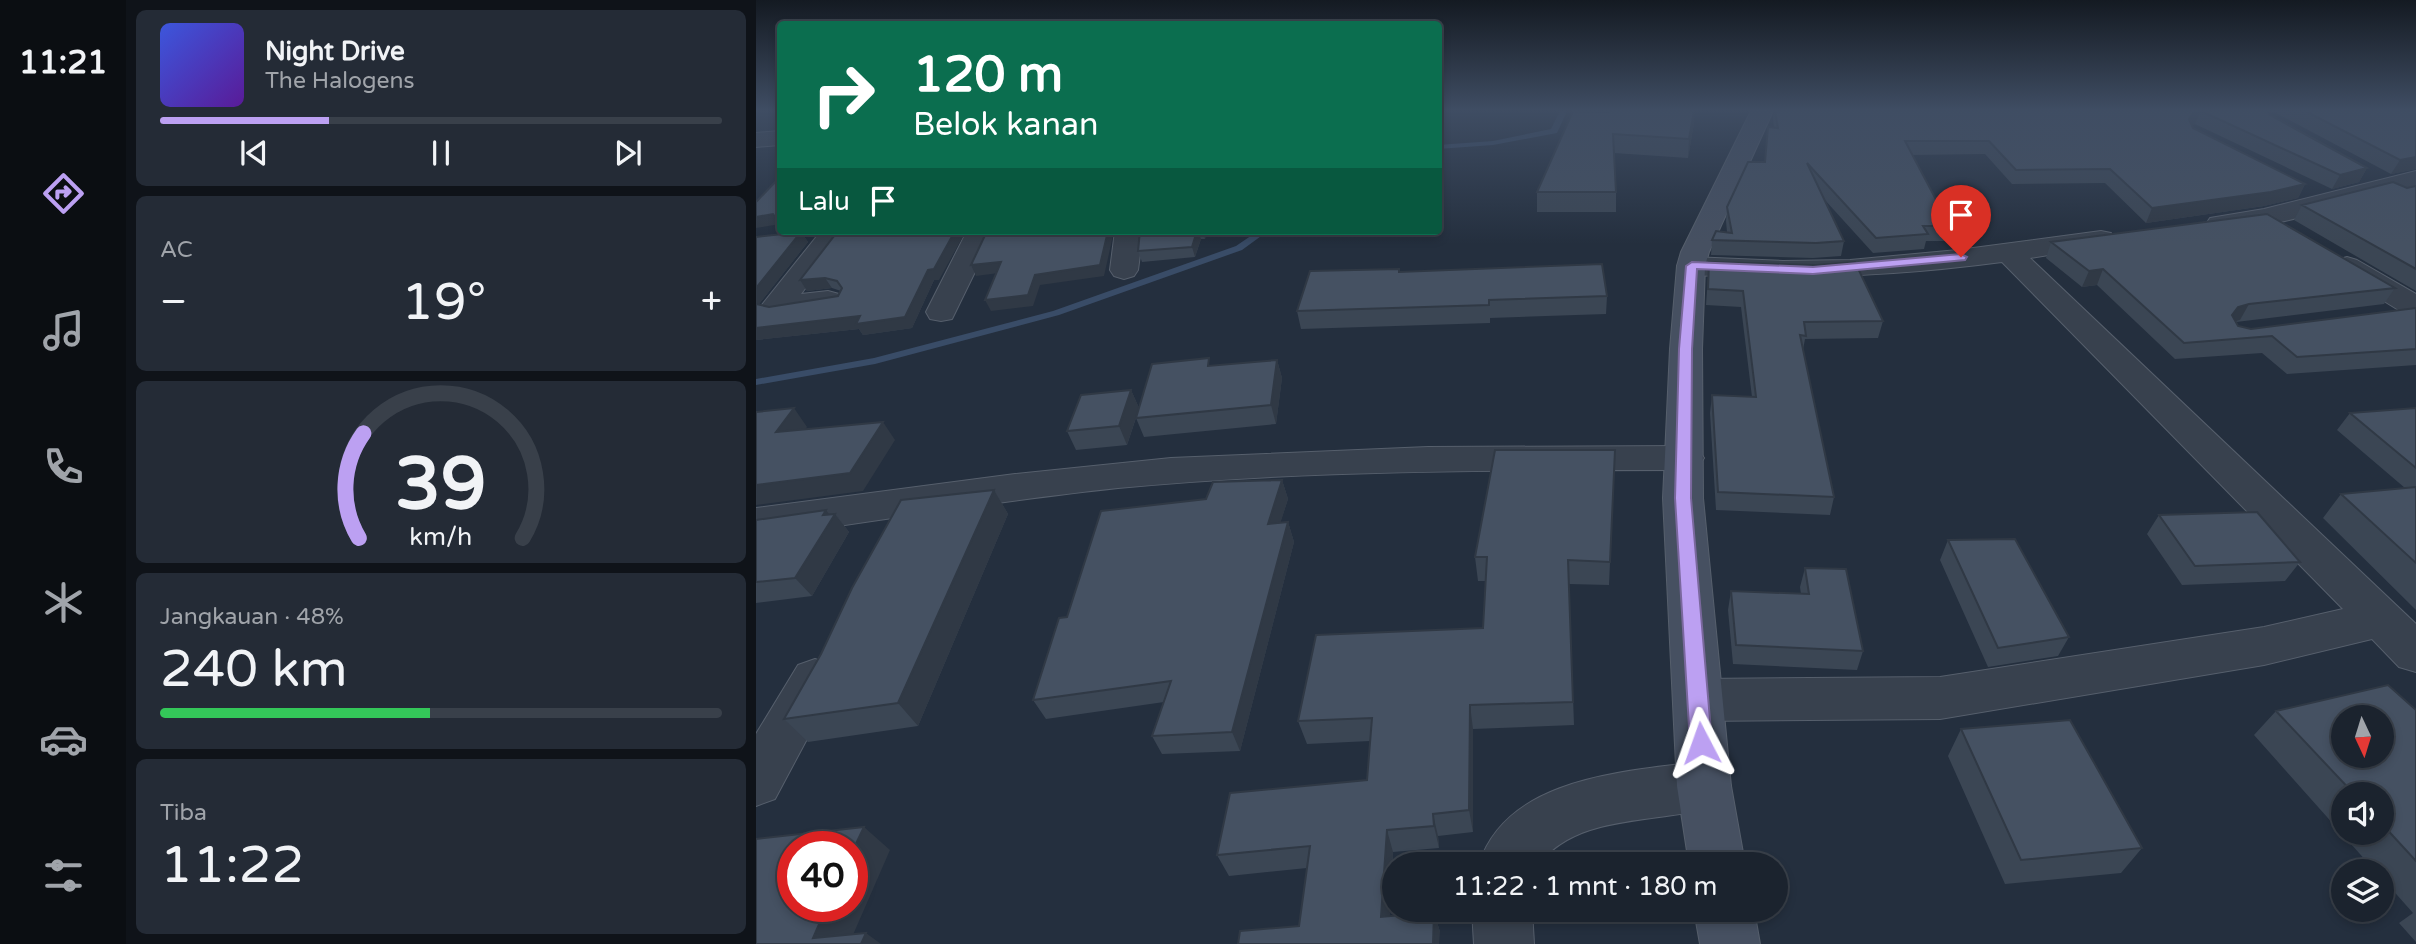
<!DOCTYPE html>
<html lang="id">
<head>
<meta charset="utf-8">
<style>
	:root { --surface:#1b232e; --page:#242b36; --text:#f1f3f6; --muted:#a0a4aa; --line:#39404a; --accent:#bca0f2 }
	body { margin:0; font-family:"Varela Round",sans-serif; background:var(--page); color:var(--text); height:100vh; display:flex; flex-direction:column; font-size:26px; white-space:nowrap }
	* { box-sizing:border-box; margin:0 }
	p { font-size:23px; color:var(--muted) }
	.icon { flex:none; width:38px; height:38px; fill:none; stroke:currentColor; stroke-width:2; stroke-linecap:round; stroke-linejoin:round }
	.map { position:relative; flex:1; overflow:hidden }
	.sheet { display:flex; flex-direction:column; gap:10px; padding:10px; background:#0f1319; width:630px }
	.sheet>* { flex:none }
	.hud { position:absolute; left:21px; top:21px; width:665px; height:214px; border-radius:7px; box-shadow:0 4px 10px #0003,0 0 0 2px var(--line); background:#0b6e4f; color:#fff; overflow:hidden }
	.needle { width:46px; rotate:176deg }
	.buttons { position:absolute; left:1575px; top:705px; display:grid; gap:14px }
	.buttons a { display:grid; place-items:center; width:63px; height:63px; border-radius:50%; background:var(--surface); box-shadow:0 4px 10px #0003,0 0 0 2px var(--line); font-size:35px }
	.speed { position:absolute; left:21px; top:831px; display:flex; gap:14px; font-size:35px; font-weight:700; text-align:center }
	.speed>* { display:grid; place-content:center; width:91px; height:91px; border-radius:50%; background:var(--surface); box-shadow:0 4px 10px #0003,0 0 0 2px var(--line); line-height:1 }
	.speed .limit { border:10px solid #d22; background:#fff; color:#111 }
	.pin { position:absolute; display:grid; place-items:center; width:60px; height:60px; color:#fff; margin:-72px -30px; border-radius:50% 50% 50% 0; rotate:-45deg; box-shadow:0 0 7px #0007 }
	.pin .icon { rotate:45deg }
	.me { position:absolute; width:77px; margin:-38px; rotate:356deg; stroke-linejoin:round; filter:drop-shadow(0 0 5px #0008) }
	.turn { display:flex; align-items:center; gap:24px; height:147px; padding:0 21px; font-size:32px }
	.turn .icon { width:91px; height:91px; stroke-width:2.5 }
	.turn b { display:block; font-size:49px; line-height:60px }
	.then { display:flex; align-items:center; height:66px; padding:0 21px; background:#0003; gap:14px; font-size:26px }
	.big { font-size:52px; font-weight:600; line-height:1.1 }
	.sheet .tile { flex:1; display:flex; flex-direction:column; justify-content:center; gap:10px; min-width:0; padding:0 24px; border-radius:10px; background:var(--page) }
	.sheet .dial { align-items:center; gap:0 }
	.dial svg { height:182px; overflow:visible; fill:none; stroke:var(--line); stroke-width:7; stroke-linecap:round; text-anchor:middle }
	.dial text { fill:var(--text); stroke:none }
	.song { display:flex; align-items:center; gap:21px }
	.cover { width:84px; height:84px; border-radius:10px; background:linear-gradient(135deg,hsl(230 70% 55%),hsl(270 70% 35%)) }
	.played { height:7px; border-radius:4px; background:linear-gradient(90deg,var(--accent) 30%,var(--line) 30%) }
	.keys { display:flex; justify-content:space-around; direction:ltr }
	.heat { display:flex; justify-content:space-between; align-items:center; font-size:38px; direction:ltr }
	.charge { height:10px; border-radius:5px; background:linear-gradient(90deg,#34c759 48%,var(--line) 0) }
	.trip { position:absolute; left:626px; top:852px; width:406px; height:70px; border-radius:35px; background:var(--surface); box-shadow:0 4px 10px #0003,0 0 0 2px var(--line); font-weight:600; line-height:70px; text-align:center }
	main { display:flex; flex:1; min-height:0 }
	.dock { display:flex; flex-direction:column; width:126px; justify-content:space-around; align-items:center; background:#0b0e12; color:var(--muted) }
	.dock .icon { width:49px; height:49px }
	.dock .active { color:var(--accent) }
	.dock b { font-size:32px; color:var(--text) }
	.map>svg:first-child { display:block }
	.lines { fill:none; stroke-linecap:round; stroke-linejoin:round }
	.stream { fill:#394c67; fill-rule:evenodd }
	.street-casing { stroke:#565f6c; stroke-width:2 }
	.secondary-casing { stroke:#565f6c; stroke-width:2 }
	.street { fill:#38414e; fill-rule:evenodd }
	.secondary { fill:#465061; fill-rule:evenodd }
	.wall { fill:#3b4654; fill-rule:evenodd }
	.shaded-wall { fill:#303945 }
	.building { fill:#455162; stroke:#303945; stroke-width:2; fill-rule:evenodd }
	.route { fill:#bca0f2; stroke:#7a689d; stroke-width:2 }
</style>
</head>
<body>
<main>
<nav class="dock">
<b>11:21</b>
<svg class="icon active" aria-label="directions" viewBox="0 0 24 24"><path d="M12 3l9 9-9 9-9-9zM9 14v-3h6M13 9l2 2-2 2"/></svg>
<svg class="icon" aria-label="music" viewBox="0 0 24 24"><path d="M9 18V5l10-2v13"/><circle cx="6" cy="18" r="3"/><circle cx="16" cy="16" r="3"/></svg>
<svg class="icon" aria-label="phone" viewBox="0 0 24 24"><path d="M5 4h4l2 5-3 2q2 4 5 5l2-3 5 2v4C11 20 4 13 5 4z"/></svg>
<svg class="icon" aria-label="climate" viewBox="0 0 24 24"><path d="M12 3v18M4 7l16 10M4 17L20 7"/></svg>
<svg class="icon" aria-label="car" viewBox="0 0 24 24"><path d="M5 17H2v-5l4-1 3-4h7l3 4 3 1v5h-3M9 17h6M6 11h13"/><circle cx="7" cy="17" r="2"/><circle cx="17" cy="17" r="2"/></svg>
<svg class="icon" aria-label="filters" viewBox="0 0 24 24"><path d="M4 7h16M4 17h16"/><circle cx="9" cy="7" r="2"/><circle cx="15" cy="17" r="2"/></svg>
</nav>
<section class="sheet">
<div class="tile">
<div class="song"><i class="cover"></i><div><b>Night Drive</b><p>The Halogens</p></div></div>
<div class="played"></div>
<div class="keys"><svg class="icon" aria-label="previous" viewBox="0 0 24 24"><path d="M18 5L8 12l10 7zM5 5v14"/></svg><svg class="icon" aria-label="pause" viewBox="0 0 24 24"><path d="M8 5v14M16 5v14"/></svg><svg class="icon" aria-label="next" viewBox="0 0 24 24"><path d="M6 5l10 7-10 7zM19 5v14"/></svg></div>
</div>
<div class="tile"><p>AC</p>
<div class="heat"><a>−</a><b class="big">19°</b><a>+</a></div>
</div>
<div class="tile dial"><svg viewBox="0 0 100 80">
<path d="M14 69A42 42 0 1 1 86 69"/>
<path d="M14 69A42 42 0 0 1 16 23" stroke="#bca0f2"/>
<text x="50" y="56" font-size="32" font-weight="700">39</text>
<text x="50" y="72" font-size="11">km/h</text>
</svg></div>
<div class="tile"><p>Jangkauan · 48%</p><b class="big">240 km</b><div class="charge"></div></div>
<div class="tile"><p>Tiba</p><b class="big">11:22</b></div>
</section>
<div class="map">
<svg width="1660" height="944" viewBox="0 0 1660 944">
	<rect width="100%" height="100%" fill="#242f3e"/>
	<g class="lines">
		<path class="stream" d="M804,111h7l-10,22 -64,12 -55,4v-4l55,-4 58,-12z
			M502,231h10l-26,19 -183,65 -184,49 -119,21v-6l118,-21 179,-47 183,-65z"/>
		<defs>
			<path id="street" d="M24,131v14l-24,2v-14z
				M1660,171v15c-42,10 -171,52 -206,44l-4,-6 4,-6 54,-9z
				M65,231h28l-48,63 27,-3 11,3 4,6 -4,6c-22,6 -52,12 -74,7l-4,-7z
				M211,231h28l-43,88 -11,2 -11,-2 -4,-7z
				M359,231h28l-5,39 -4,6 -10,3 -10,-3 -4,-6z
				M1345,231l10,2 4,6 -4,6 -81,13 386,366v48l-17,-5 -27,-28 -108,26 -324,54 -242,2 -17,-6 -8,-15 8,-15 17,-6 242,-2 324,-50 79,-18 -341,-347c-104,14 -206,18 -311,13l-10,-3 -4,-6 4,-6 10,-3 92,4 67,-1 108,-10z
				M1591,257l10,3 59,34v22l-11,-2 -68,-42 -4,-6 4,-6z
				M929,446l13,3 6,9 -6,9 -13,3c-189,0 -379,0 -567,18 -121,13 -241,33 -362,50v-30l259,-34 156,-16 257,-11z
				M59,659l17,6 7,14 -64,120 -19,7v-72l42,-69z
				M948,761l19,8 8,17 -8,17c-58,23 -142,7 -184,61h-60c29,-88 147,-92 225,-103z
				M716,910h60l2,34h-60z"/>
			<path id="secondary" d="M995,111h22l-64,141 -4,14 -3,83 1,149 28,288 14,78h-56l-12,-78 -14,-288 7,-149 7,-83 4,-14z
				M938,910h60l6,34h-60z"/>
		</defs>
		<use href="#street" class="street-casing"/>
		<use href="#secondary" class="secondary-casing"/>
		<use href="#street" class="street"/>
		<use href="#secondary" class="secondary"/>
	</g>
	<path class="wall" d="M817,111l121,12 -6,35 -74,-5 2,39v20h-79v-20z
		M1018,111h642v58l-25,5 -117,-62 -5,1 1,2 97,53 -8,14 -27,7 -137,-65 -3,1 1,3 112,56 -7,14 -34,8 -118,17 -41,-40 -93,1 -27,-30 -73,1 38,71 -5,15h-19l-2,8 -51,4 -49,-54 20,42 -3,15 -28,2 -102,-3 1,-15 15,-8 -1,-11 1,-14 38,-45 3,-35 6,1 -1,-10z
		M24,177v49l-23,-24z
		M1660,185v106l-122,-71 8,-15 105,-17z
		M82,231l101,49h-5l-22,48 -49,7 -4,-6 -103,11v-103l45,-5 7,10 -49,62 10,3 69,-11 3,-5 -9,-3 -25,3 -7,-11z
		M384,231h67l-2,8h-4l-6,18 -53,5 -4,-11z
		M1295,242l344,46 -11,16 -148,18 2,4 13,3 165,-21v57l-129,9 -25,-21 -87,6 -78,-74 -15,2 -36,-29z
		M953,262l174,59 -5,17 -73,1 -2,11 31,147 -4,18 -114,-5 -6,-97 2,-18 40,2 -11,-90 -35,-2z
		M643,269l1,3 207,24 -1,18 -116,4v5l-189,6 -4,-18z
		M521,360l5,18 -6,46 -132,13 -8,-19 -9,27 -51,5 -9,-19 64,-41 8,18z
		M1660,408v202l-93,-92 18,-24 64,-6 -68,-58 13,-17z
		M859,450l-6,135 -40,-1 5,141 -101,4v103l-35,4 1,12 -46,4 -3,64 44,-4 6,20 -141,-6 8,-58 -78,8 -12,-21 150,-75 3,-39 -63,3 -9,-23 185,-93 3,-47h-8l-3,-24z
		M526,480l6,19 -8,24 8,-1 6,20 -54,209 -78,3 -10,-18 12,-34 -118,17 -13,-19 34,-83 139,-118z
		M238,490l14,24 -90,212 -110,16 -24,-23z
		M79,514l14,18 -37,64 -56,7v-83z
		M1403,515l141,47 -15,19 -103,4 -35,-51z
		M1192,540l121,97 -11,19 -70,11 -48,-107z
		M1049,568l58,83 -6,19 -124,-6 -5,-54 3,-19 70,3 -1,-7z
		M1660,710v232l-17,-19 14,-10 -31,-35v-6h-6l-122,-137 22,-24zM1587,794h39v39h-39z
		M1205,729l181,119 -21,25 -116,11 -57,-128z"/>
	<path class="shaded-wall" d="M938,111v12l-6,35 1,-19z
		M1445,111l-6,13 -8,2 2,-7 4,-6z
		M1660,157v12l-25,5 9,-14z
		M1611,168l-8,14 -27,7 8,-14z
		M1549,184l-7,14 -34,8 -118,17 6,-15z
		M17,214l7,10 -24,4v-11z
		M199,231h11l-27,49h-5l-22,48 -49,7 -4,-6 -103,11v-12l172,-58z
		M352,231h6l-10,45 -64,9 -7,21 -42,5 -6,-11z
		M441,231h1l3,8 -6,18 -3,-10z
		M447,231h4l-2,8z
		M45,232l7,10 -49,62 -3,1v-17z
		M245,262l5,10 -30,4 -5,-11z
		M1347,269l-6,16 -15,2 7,-16z
		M69,278l7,10 -25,3 -7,-11z
		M1493,304l-9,16 -11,3 3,-8 6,-8z
		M521,360l5,18 -6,46 -5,-19z
		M375,390l8,18 -12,37 -8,-19z
		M38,408l13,19 -17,24 -14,-19z
		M127,422l12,18 -32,51 -107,14v-20z
		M526,480l6,19 -14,44 -6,-19z
		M238,490l14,24 -90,212 -20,-23z
		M70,510l6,8 3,-4 14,18 -37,64 -17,-18 28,-63z
		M532,522l6,20 -54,209 -8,-19z
		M714,705l3,24v103l-4,-22z
		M677,814l5,22 1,12 -5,-22z
		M108,827l26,23 -41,94 -36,-6 14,-32h25v-54z
		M631,830l6,22 -4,85 -8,-20z
		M678,912l6,20 -1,12h-6z
		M110,933l15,11h-20z"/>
	<path class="building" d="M817,111l35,1 1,-1h85l-5,28 -76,-5 3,58h-79z
		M1019,111h426l-8,2 -4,6 4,9 112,56 -34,8 -119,16 -42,-39 -94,1 -27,-29h-84l45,85h-27l5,8 -52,4 -69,-75 37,78 -28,2 -104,-3 4,-9 16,2 -5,-26 21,-45h17l3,-35 10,1z
		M1445,111h67l2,4 97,53 -27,7z
		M1549,111h111v46l-16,3z
		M24,177v41h-4l-3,-4 -17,3v-15z
		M1637,182l14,6 9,-2v83l-114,-64z
		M1511,214l128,74 -146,16 -11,3 -6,8 6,11 13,3 165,-21v41l-119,8 -25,-21 -88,7 -81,-74 -14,2 -38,-29z
		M82,231h117l-21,38 -6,1 -23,47 -49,7 4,-8 -104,12v-24l13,3 69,-11 4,-8 -5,-7 -12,-3 -25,2z
		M231,231h121l-8,34 -65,10 -7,20 -43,5 16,-38 -30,3z
		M384,231h57l-5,16 -54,4z
		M45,232l-45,56v-51z
		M953,262l107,3 39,-3 28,59 -79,1 2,14 -6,-1 34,162 -116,-5 -6,-97 44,2 -13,-106 -35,-2z
		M846,264l5,32 -118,4v5l-192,6 13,-40 89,-2v3z
		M453,358l-1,8 69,-6 -6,45 -135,13 16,-54z
		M375,390l-12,36 -52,5 14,-36z
		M38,408l-18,24 107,-10 -33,51 -94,12v-73z
		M1660,408v60l-66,-55z
		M739,450h120l-5,112 -42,-2 5,142 -103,3 -1,105 -36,4 1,12 -47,4 -6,87 53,-5 -1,32h-195l2,-13 59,-5 11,-80 -93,9 13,-62 137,-13 5,-62 -74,3 18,-86 167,-7 4,-71h-12z
		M526,480l-14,44 20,-2 -56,210 -80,4 19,-55 -138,19 26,-82 8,-1 34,-106 105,-12 7,-17z
		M1660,487v76l-75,-69z
		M238,490l-96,213 -114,16 37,-65 31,-66 49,-88z
		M70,510l-3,5 12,-1 -40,64 -39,4v-62z
		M1501,512l43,50 -105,4 -36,-51z
		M1259,539l54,98 -71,11 -50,-108z
		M1049,568l41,1 17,82 -127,-6 -5,-54 78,3z
		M1632,685l28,25v151l-34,-37v-30h-28l-78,-83zM1587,718h39v38h-39z
		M1314,720l72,128 -121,12 -60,-131z
		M108,827l-12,25v-5h-59v59h34l-14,32 53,-5 -5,11h-105v-105z"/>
	<linearGradient id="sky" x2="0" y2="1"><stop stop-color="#141a22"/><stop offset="0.45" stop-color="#3f4d63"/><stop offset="1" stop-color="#3f4d63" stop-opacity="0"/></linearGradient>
	<rect width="1660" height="244" fill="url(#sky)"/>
	<path class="route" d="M1205,254l6,3 -2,3 -152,14 -116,-5 -5,80 -1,149 21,245 -4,7 -7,2 -7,-2 -4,-7 -15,-245 4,-149 7,-83 6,-4 121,5z"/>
</svg>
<div class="buttons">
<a><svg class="needle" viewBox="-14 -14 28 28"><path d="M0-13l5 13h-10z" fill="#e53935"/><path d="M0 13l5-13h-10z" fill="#a0a4aa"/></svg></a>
<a><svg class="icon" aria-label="sound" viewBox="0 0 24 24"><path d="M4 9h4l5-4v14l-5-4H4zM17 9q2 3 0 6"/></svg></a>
<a><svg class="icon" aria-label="layers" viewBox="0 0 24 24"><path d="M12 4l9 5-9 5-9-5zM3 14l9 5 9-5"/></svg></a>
</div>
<div class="speed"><div class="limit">40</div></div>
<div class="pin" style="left:1205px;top:257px;background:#d93025"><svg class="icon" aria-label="arrive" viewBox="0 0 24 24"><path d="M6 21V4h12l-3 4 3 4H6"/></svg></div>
<svg class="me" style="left:945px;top:743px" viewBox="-20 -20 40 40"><path d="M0-17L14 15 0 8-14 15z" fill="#bca0f2" stroke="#fff" stroke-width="4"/></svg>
<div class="trip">11:22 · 1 mnt · 180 m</div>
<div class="hud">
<div class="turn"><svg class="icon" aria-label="right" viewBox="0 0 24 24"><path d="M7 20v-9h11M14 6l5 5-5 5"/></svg><div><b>120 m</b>Belok kanan</div></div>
<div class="then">Lalu<svg class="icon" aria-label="arrive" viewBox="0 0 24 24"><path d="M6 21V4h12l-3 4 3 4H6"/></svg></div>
</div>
</div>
</main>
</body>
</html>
